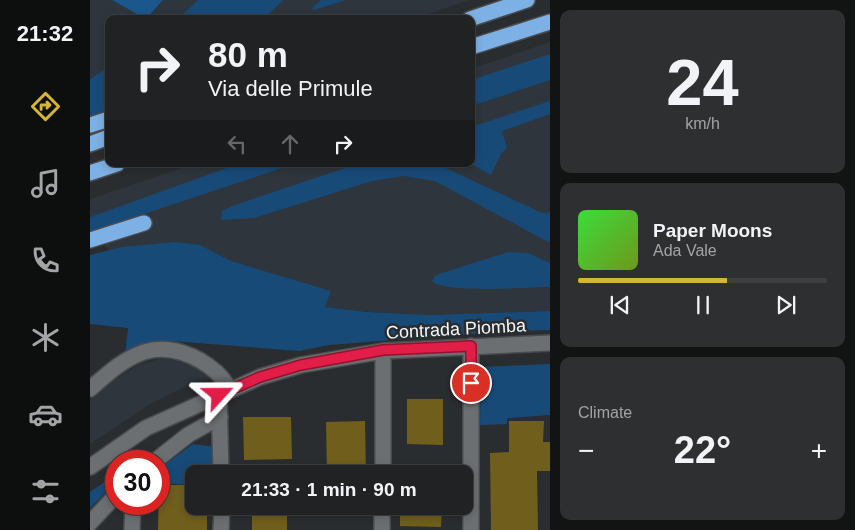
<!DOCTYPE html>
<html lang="en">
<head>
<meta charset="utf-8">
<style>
	:root { --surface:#202223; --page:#2d2f30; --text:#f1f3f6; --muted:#a2a4a6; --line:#3d3f41; --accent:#d5b534 }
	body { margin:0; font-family:Helvetica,sans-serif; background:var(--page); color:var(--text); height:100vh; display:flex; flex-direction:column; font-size:19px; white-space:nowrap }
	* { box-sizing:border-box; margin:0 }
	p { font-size:16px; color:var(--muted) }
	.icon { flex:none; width:28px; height:28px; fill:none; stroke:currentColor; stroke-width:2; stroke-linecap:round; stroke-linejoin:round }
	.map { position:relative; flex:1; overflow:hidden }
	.drawer { display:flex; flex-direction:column; gap:10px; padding:10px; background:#121313; width:305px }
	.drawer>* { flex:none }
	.banner { position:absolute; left:15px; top:15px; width:370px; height:152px; border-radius:10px; box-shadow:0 2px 8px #0003,0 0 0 1px var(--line); background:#202223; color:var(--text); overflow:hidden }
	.speed { position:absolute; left:15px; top:450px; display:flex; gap:10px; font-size:25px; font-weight:700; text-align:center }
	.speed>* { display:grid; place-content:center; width:65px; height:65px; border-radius:50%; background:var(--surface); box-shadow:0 2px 8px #0003,0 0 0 1px var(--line); line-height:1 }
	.speed .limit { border:8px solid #d22; background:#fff; color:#111 }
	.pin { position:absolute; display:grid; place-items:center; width:42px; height:42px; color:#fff; margin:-21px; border:2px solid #fff; border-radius:50%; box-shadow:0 1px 5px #0007 }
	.me { position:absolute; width:55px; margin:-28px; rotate:66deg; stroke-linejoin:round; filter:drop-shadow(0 0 4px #0008) }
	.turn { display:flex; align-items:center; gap:18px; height:105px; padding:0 20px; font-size:22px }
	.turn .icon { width:65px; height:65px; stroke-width:2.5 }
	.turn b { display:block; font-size:35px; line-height:42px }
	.lanes { display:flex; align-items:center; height:48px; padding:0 20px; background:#0003; justify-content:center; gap:25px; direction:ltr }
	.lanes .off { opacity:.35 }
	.big { font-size:38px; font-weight:700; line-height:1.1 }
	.drawer .card { flex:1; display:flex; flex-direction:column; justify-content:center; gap:8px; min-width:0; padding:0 18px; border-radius:10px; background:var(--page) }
	.drawer .dial { align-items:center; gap:0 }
	.dial b { font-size:65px; line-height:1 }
	.song { display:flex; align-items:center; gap:15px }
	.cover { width:60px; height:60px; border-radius:8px; background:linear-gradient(135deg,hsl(120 70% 55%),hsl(80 70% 35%)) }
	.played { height:5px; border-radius:2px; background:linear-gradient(90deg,var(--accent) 60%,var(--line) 60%) }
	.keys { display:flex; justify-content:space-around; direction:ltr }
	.heat { display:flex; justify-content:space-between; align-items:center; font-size:28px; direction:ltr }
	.trip { position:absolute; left:95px; top:465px; width:288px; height:50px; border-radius:10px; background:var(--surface); box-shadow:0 2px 8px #0003,0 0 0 1px var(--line); font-weight:700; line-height:50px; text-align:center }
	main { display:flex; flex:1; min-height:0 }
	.tab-bar { display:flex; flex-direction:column; width:90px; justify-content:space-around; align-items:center; background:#0d0e0e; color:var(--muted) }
	.tab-bar .icon { width:35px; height:35px }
	.tab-bar .active { color:var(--accent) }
	.tab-bar b { font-size:22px; color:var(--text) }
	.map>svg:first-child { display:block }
	.built { fill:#2e353c }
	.green { fill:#184a78 }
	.forest { fill:#1b578d }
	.building { fill:#6f5e1c }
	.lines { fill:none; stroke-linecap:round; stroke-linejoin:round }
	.street-casing { stroke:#494b4d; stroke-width:18 }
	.highway-casing { stroke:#494b4d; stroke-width:18 }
	.street { stroke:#6c6f72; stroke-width:15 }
	.highway { stroke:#7db0e4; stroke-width:15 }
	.route-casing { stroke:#92132f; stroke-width:12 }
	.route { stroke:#e11d48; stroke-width:9 }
	.labels { text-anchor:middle; stroke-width:5; stroke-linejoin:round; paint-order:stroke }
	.street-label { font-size:18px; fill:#f3f5f7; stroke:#2a2d2f }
</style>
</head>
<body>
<main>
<nav class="tab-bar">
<b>21:32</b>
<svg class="icon active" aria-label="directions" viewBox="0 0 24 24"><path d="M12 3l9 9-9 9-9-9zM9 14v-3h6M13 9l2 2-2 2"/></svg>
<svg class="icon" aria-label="music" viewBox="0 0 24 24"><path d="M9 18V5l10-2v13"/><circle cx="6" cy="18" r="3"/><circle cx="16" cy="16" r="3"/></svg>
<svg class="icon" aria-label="phone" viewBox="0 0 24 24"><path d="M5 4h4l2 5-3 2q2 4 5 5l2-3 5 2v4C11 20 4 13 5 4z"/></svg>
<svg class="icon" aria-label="climate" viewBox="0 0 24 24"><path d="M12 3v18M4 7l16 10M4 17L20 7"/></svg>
<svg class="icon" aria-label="car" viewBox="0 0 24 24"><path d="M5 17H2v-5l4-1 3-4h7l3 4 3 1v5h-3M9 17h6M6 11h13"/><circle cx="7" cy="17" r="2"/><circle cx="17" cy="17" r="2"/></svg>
<svg class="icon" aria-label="filters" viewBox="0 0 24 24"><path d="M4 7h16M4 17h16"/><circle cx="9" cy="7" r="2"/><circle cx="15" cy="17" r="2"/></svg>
</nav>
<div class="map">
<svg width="460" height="530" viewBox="0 0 460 530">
	<rect width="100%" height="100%" fill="#2a2d2f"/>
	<path class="built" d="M0,0h22l34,19h-37v100l-19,6z
		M73,0h306l-56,19h-266z
		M460,42v269l-120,4 -63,-3 -234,-29 -43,-57v-27l104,-35h277v-95z
		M73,358l31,7 16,14 -23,7 -37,18 -60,40v-45l16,-14 32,-20z"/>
	<path class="green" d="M108,0h85l-19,19h-86z
		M231,0h25l-32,10 -2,-2z
		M460,54v26l-79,26v-26z
		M19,67v47l-19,6v-41z
		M460,101v13l-48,17 5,16 -6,7 -10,21 -20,-11v-37z
		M148,164h56l-204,68v-15z
		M267,164h80l105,49 8,-1v31l-115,-62 -32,-5 -31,5 -118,37 -33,2 1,-9 13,-6z
		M85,242l25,3 31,16 100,30 -6,16 42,5 63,3 120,-4v19l-39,1 -182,14 -30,6 -127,-10 -26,4 -21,10 3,-27 -38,-4v-69l32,-8z
		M418,252l20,1 22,10v24c-21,0 -107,7 -118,-6l3,-5 4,-2z
		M460,364v51l-43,3v6l-27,1 1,-58z
		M103,444l23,3 -1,27h-21v11l-35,-2v-14z
		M26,474v8l-26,26v-16z"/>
	<path class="forest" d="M22,0h51l-17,19z"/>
	<path class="building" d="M317,399h36v46l-36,-1z
		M153,417h48l1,42 -48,1z
		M275,421l1,53h-39l-1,-52z
		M419,421h35l-1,21h7v29h-13l1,59h-47l-1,-77 19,-1z
		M69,485h35v21h13v24h-49z
		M162,506h35v24h-35z
		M310,506h42l-1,21 -41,-1z"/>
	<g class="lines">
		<defs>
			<path id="street" d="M0,389c16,-14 33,-30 54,-37 25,-8 53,3 72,20 6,5 10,12 15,18
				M129,395l2,79
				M65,461l33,-26 32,-18
				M0,467l56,-39 114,-51 41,-12 82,-14 167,-8
				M293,474v-123
				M0,523l26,-28
				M42,530l1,-26
				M131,530l1,-24
				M292,530v-24
				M381,530v-184"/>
			<path id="highway" d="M380,19l57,-19
				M381,47l79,-25
				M0,125l19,-6
				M0,144l19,-7
				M0,173l27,-9
				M0,240l54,-17"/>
		</defs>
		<use href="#street" class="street-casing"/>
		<use href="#highway" class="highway-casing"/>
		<use href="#street" class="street"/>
		<use href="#highway" class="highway"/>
	</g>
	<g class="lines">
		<defs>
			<path id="route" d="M129,395l41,-18 41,-12 82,-15 88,-4v37"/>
		</defs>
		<use href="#route" class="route-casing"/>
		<use href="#route" class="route"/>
	</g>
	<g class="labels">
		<g class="street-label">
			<text transform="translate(366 329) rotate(-3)" y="6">Contrada Piomba</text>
		</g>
	</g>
</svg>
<div class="speed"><div class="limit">30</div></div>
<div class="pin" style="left:381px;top:383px;background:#d93025"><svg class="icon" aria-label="arrive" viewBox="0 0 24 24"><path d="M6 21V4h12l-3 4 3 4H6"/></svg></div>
<svg class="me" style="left:129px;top:395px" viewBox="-20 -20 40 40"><path d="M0-17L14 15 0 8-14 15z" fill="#e11d48" stroke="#fff" stroke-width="4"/></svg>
<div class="trip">21:33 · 1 min · 90 m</div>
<div class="banner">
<div class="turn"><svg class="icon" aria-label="right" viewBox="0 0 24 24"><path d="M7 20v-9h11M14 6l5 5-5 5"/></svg><div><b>80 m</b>Via delle Primule</div></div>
<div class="lanes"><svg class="icon off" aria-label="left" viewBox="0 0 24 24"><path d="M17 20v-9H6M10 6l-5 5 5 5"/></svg><svg class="icon off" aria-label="ahead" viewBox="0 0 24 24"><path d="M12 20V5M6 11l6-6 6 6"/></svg><svg class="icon" aria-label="right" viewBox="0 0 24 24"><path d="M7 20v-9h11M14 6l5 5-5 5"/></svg></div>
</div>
</div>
<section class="drawer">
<div class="card dial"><b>24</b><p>km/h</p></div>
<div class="card">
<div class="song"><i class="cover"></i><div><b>Paper Moons</b><p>Ada Vale</p></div></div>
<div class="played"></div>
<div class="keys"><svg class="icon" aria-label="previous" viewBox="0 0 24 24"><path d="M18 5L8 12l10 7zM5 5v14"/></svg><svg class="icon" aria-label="pause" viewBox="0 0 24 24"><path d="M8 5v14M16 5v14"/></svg><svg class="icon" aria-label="next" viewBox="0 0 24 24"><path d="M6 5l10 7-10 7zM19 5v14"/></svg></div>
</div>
<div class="card"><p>Climate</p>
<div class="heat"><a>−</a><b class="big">22°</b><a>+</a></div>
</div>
</section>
</main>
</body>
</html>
